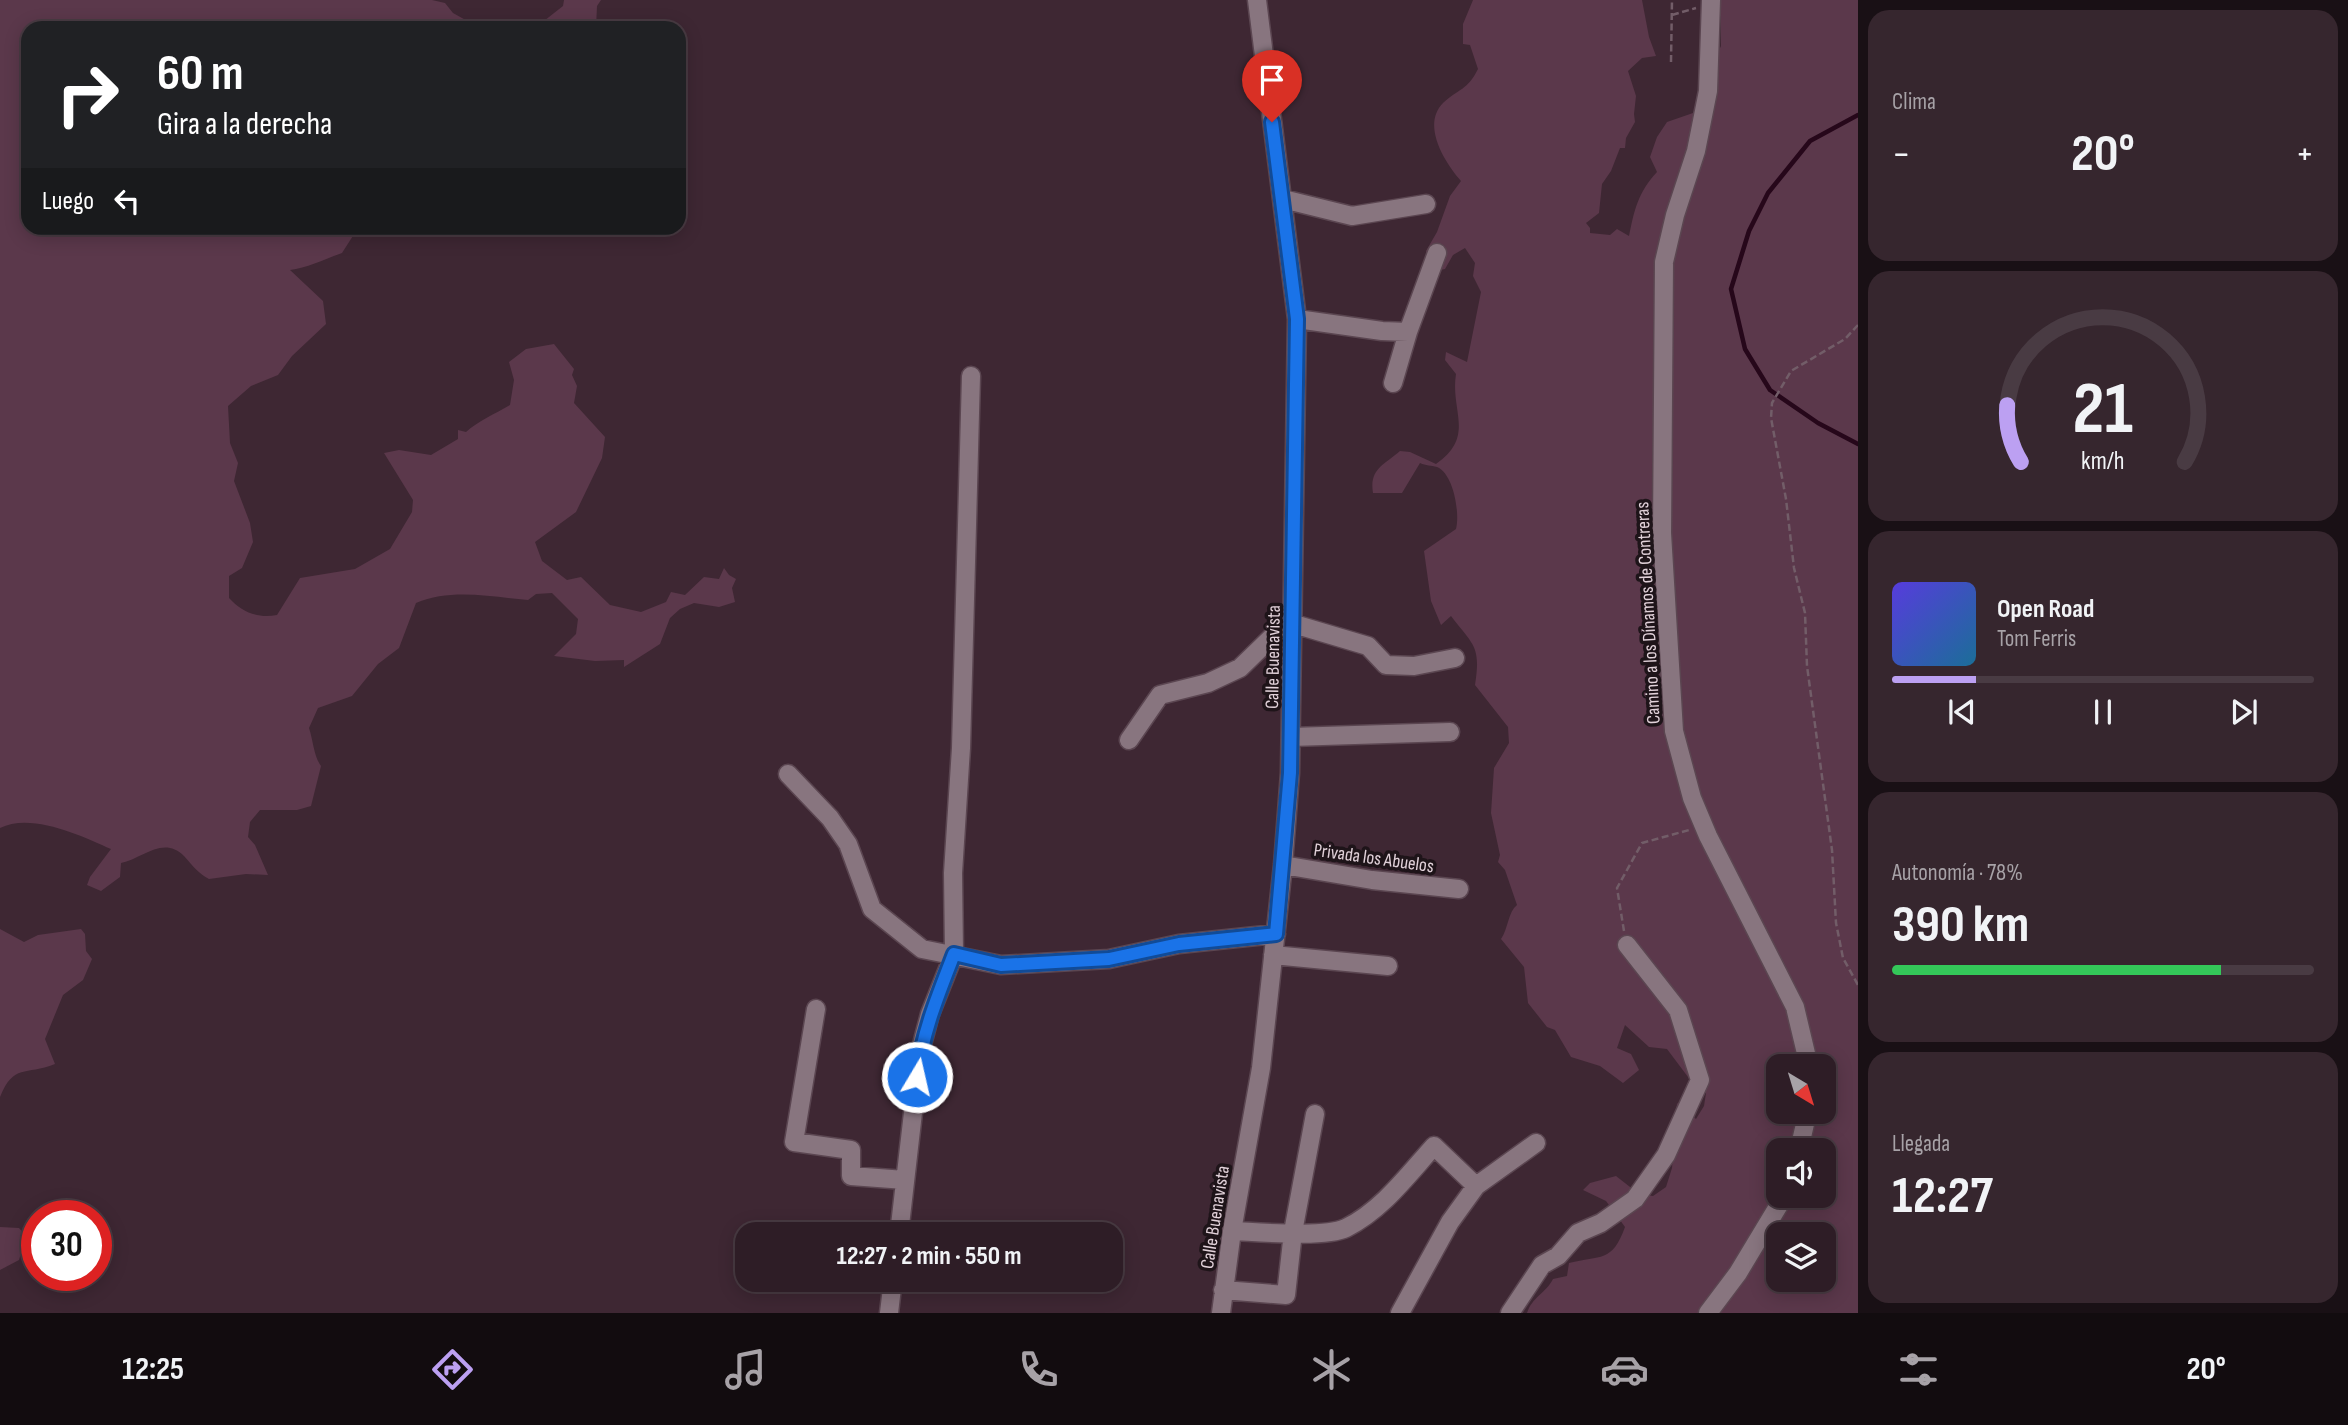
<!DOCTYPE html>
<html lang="es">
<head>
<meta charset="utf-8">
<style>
	:root { --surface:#2e1d26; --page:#36262e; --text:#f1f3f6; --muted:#a7a2a7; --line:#493b43; --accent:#bca0f2 }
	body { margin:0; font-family:"Sofia Sans Condensed",sans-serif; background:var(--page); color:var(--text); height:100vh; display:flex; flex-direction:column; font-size:26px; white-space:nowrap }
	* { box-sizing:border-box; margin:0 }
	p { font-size:23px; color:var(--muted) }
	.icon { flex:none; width:38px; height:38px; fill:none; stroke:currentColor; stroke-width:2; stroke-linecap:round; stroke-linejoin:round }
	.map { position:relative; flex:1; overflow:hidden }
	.panel { display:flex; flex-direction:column; gap:10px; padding:10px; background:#191015; width:490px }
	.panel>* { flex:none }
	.hud { position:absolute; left:21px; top:21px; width:665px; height:214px; border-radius:21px; box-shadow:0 4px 18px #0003,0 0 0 2px var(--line); background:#202124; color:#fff; overflow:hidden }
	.needle { width:46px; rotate:142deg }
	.controls { position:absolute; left:1766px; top:1054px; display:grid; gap:14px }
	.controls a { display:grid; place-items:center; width:70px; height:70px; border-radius:14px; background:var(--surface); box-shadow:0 4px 18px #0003,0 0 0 2px var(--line); font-size:35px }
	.speed { position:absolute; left:21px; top:1200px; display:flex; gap:14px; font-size:35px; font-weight:700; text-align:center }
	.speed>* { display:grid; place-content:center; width:91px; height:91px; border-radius:50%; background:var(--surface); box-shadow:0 4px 18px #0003,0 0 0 2px var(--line); line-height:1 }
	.speed .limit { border:10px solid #d22; background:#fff; color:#111 }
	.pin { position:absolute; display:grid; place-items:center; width:60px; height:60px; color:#fff; margin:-72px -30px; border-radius:50% 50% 50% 0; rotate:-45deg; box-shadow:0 0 7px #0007 }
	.pin .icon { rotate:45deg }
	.me { position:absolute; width:77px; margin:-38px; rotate:9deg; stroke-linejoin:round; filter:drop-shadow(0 0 5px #0008) }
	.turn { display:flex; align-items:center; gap:24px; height:147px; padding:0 21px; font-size:32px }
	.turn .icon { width:91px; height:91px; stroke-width:2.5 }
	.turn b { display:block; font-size:49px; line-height:60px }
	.then { display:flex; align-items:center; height:66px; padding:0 21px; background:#0003; gap:14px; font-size:26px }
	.big { font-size:52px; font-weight:700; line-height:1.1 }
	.panel .tile { flex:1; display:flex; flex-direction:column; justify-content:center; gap:10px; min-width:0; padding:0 24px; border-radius:21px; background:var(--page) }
	.panel .dial { align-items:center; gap:0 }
	.dial svg { height:182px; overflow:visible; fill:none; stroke:var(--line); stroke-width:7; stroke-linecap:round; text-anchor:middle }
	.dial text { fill:var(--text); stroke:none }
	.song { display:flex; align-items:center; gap:21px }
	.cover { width:84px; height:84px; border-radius:10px; background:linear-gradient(135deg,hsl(250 70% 55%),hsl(200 70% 35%)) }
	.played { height:7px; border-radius:4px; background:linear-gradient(90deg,var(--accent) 20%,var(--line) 20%) }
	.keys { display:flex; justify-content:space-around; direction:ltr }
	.heat { display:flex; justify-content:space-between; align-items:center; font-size:38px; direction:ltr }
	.charge { height:10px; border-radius:5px; background:linear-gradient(90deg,#34c759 78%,var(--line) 0) }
	.trip { position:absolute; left:735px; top:1222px; width:388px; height:70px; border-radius:21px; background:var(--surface); box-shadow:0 4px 18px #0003,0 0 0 2px var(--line); font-weight:700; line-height:70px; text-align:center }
	.menu { display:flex; height:112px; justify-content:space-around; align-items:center; background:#120c0f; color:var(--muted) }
	.menu .icon { width:49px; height:49px }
	.menu .on { color:var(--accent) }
	.menu b { font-size:32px; color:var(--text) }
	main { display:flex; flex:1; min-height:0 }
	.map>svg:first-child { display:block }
	.green { fill:#5b384b; fill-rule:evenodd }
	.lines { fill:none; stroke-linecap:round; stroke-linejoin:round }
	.stream { stroke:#26071a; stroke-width:4.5 }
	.minor-casing { stroke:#5b4651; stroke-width:21 }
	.path { stroke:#725d68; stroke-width:2.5; stroke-dasharray:7 3.5; stroke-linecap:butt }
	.minor { stroke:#88757f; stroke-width:18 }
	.route-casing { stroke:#114b97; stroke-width:18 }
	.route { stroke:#1a73e8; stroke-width:12 }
	.labels { text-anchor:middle; stroke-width:7; stroke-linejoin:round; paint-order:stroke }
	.street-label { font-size:19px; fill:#e1d1d9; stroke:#1e1419 }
</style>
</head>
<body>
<main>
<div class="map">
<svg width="1858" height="1313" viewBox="0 0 1858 1313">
	<rect width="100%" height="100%" fill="#3e2733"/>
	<path class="green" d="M0,0h432l13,3 8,10 27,15h-452v200h330l-16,25c-17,6 -35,15 -52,17l33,31 3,23 -34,32 -14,19 -27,11 -23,20 2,37 8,20 -4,18 16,42 3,19 -11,26 -13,8v22c13,14 29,21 48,17l23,-37 55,-9 35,-20 22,-37 1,-12 -29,-47 15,-3 32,5 27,-16v-9l8,2c12,-11 29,-18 44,-27l4,-25 -5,-18 17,-13 28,-5 20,25 -2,6 5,11 -3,17 31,34 -3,21 -26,54 -41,30 7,19 25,19 14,-3 29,28 31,7 25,-10 5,-10 14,3 19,-18 15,2 5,-11 5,7 7,4 -4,9 3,14 -16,5 -25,-4 -14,6 -10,9 -10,26 -36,23v-7l-29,1 -41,-5 22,-22 2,-15 -26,-26 -16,1 -8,6c-36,-3 -77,-12 -112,3l-17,45 -21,16 -26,32 -34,12 -9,20c4,12 5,29 12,38l-10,40 -14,4h-37l-10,12 -2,15 7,8 13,30 -22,-1 -37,5c-11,-6 -17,-14 -25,-23 -21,-21 -42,3 -63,7l-1,14 -19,14 -14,-6 3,-8 21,-28c-29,-13 -80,-37 -111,-21z
		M564,0h37l-4,6 -1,22h-61l28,-22z
		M1473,0h169l7,37 7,19 -14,2 -14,13 8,25 -2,18 1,8 -9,16 -1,10h-5l-9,23 -9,13 -3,29 -13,10 4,5v5l20,2 7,-6 12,7c5,-25 9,-44 28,-64l-7,-15 7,-20 10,-15 26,-9 15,-13 3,-33 10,-21v-46h137v1313h-331c5,-16 19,-20 26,-34l14,-3 2,-13c32,-8 43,0 56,-36l-19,-26 -23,-11 7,-7 26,-7 23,18 14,2 13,-9 6,-19 5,-65 19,16 8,-13 2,-13 -15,-12 -24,-32 -18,-2 -24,-22 -8,23 14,6 8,16 -16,13 -23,-17 -29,-9 -16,-27 -8,-3 -19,-24 -4,-36 -23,-28c7,-10 7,-27 16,-34l-12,-35 -7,-8 2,-7 -9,-42 3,-45 15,-25 -1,-16 -33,-42c6,-39 -1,-39 -24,-69l-10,9 -10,-24 -7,-50 32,-22c4,-15 -2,-55 -19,-62 -6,-2 -11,-1 -17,-4l-18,30h-29c-4,-24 11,-28 27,-42l10,1 26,12c40,-28 14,-53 20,-90l-11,-14 1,-8 21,10 14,-70 -8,-16 2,-13 -10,-15 -12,7 -8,14 -14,3 -5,-21 11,-19 13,-36 11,-15c-16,-18 -40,-56 -18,-78 16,-15 24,-12 35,-34l-8,-24 -7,-1v-20zM1778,1066h46v45h-46zM1778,1150h46v45h-46zM1778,1234h46v45h-46z
		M0,929l24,13 14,-7 43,-6 4,5 1,17 6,8 -9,21 -20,15 -18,44 10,25c-30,12 -41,-1 -55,33z
		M0,1227l19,1 7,8 -7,24 -19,10z"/>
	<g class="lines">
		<path class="stream" d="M1858,115l-48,26 -42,52 -19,38 -18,58 14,60 25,41 48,33 40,21"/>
		<defs>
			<path id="minor" d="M1711,0l-3,91 -12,60 -21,64 -11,47 -2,271 12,198 18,67 16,38 87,171 14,59
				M1283,199l69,17 74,-12
				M1297,319l85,12 26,1
				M1393,383l15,-51 29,-79
				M1291,737l159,-5
				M1129,740l31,-45 48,-12 32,-15 35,-34 19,-10 74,22 18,19 28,1 41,-8
				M788,774l42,44 18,26 24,65 50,40 79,16 108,-6 70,-15 97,-10
				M1283,865l89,15 87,9
				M1273,955l115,11
				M816,1009l-22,133 57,8v26l54,4
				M1799,1150l9,-39
				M1232,1231c26,1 93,7 114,-3 36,-18 61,-52 88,-82l42,40
				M899,1234l21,-182 10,-38 24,-60 -1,-81 8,-125 10,-372
				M1223,1290l63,5 7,-63 22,-118
				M889,1313l4,-34
				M1221,1313l11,-82 29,-163 22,-203 7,-92 7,-454 -40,-319
				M1400,1313l50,-91 26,-36 60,-43
				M1510,1313l32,-48 16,-9 20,-23 23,-10 34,-24 31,-44 34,-75 -22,-70 -51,-65
				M1708,1313l30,-40 47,-78"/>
		</defs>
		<use href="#minor" class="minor-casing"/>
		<path class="path" d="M1672,15l24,-7
			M1671,62l1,-62
			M1858,325l-13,14 -54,32 -19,32 -1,15 15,81 8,69 11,45 2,53 25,184 4,73 7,35 15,27
			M1624,931l-7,-43 25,-45 47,-13"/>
		<use href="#minor" class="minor"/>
	</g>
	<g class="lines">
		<defs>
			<path id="route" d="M917,1077c5,-43 21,-82 37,-123l47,11 108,-6 70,-15 97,-10 14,-161 7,-454 -25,-197"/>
		</defs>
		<use href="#route" class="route-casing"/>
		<use href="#route" class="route"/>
	</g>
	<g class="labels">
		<g class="street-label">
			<text transform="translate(1647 613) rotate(-93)" y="7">Camino a los Dínamos de Contreras</text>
			<text transform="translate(1272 657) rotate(-89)" y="7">Calle Buenavista</text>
			<text transform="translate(1374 857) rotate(8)" y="7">Privada los Abuelos</text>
			<text transform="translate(1214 1217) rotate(-81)" y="7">Calle Buenavista</text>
		</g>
	</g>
</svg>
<div class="controls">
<a><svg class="needle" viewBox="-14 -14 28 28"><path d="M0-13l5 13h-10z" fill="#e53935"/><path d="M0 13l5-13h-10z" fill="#a7a2a7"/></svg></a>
<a><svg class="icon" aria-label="sound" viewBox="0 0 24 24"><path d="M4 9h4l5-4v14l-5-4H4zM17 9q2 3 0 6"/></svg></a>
<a><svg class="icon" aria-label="layers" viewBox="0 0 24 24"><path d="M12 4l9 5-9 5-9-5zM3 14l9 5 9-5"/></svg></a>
</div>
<div class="speed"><div class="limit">30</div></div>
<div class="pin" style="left:1272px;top:122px;background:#d93025"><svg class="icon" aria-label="arrive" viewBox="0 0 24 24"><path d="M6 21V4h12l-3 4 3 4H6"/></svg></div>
<svg class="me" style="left:917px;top:1077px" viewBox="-20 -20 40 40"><circle r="17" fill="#1a73e8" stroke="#fff" stroke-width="3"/><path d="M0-11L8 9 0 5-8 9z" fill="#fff"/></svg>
<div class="trip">12:27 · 2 min · 550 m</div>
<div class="hud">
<div class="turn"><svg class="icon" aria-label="right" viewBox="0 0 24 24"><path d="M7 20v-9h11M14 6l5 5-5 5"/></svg><div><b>60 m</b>Gira a la derecha</div></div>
<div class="then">Luego<svg class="icon" aria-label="left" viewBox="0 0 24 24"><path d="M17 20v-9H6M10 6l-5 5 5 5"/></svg></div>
</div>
</div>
<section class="panel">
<div class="tile"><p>Clima</p>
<div class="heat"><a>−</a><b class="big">20°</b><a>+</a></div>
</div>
<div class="tile dial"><svg viewBox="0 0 100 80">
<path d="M14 69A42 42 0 1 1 86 69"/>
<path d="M14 69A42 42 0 0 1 8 44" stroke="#bca0f2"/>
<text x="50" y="56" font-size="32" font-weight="700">21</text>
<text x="50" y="72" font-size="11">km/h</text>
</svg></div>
<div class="tile">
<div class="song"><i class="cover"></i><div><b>Open Road</b><p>Tom Ferris</p></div></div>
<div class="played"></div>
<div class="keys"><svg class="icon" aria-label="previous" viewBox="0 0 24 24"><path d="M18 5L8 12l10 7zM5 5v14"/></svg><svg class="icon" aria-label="pause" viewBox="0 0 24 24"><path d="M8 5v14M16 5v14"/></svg><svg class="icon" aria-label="next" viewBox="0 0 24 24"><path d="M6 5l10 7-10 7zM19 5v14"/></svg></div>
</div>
<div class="tile"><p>Autonomía · 78%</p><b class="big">390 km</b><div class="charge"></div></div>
<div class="tile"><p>Llegada</p><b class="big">12:27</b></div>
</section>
</main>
<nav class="menu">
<b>12:25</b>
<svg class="icon on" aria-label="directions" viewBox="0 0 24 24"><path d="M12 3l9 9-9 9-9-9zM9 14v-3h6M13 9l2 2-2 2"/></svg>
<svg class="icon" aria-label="music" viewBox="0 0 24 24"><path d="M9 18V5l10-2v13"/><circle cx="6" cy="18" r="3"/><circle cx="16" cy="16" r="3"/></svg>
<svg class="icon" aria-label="phone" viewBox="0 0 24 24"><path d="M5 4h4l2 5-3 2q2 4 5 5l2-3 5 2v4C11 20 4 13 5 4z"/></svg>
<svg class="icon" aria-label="climate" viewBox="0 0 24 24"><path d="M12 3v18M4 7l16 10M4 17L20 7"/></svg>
<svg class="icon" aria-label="car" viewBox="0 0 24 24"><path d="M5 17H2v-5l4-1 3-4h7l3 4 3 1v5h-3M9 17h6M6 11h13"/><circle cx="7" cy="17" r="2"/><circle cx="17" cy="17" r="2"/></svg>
<svg class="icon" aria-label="filters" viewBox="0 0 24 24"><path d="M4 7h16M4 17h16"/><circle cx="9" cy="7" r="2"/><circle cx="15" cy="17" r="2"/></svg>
<b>20°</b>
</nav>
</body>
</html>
